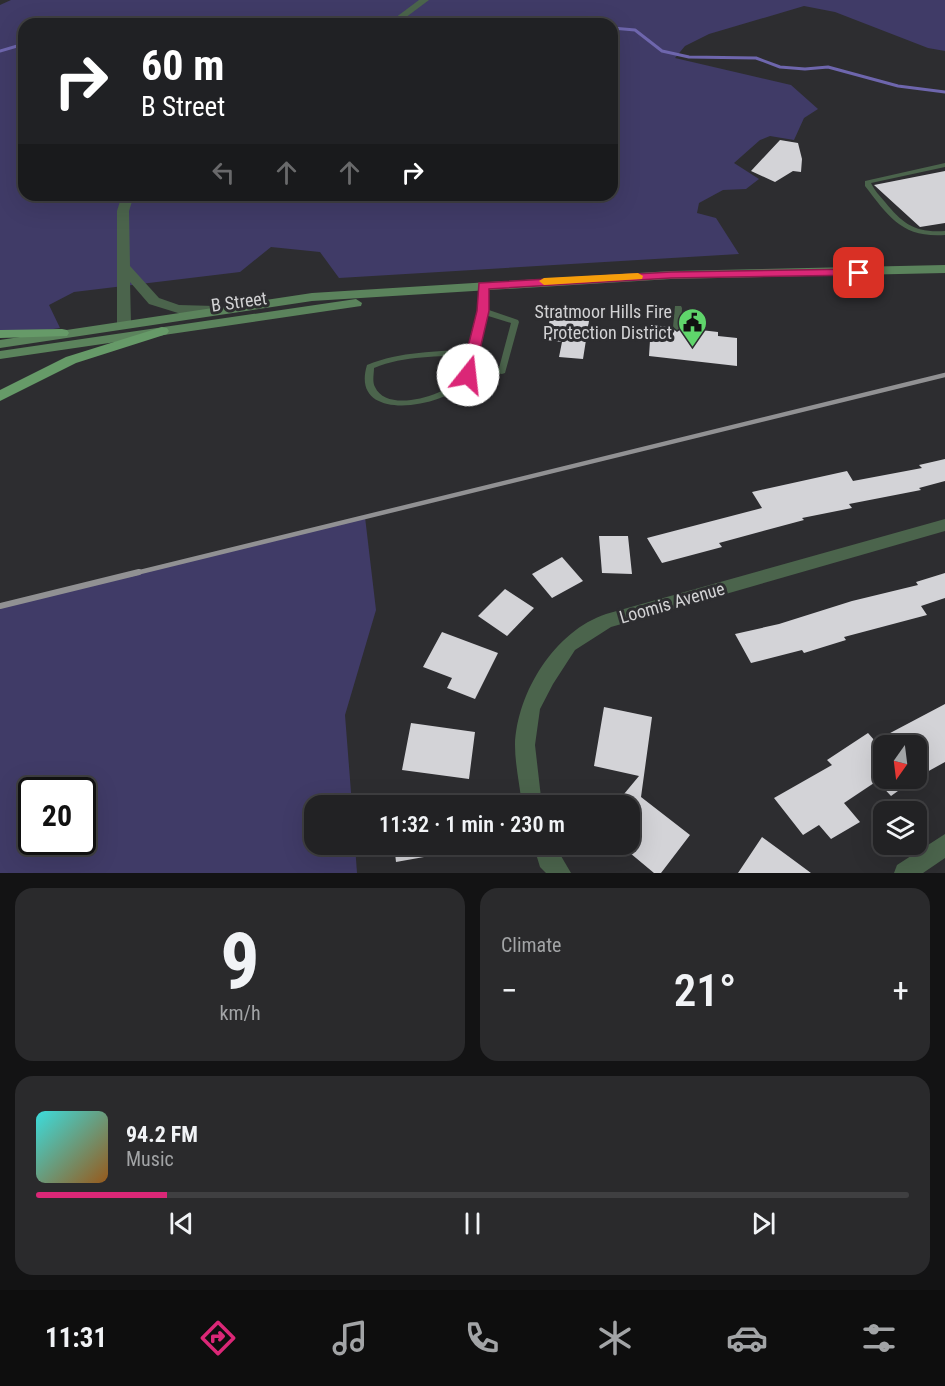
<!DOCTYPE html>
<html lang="en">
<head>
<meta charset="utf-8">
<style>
	:root { --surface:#222224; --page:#2a2a2c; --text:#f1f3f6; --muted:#a2a4a6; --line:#3f3f41; --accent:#db2777 }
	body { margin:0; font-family:"Roboto Condensed",sans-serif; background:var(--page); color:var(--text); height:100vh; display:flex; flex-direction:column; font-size:22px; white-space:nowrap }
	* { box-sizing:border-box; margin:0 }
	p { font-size:20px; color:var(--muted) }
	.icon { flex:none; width:33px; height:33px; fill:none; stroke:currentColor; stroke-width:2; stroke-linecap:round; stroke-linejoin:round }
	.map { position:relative; height:873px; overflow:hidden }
	.drawer { display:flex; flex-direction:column; gap:15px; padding:15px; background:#131314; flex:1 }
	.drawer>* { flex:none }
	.top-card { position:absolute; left:18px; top:18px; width:600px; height:183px; border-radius:18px; box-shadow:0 6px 24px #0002,0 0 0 2px var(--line); background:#202124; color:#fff; overflow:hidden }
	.needle { width:39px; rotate:194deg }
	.controls { position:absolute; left:873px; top:735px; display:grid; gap:12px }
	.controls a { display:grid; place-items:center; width:54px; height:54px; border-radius:12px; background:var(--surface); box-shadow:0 6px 24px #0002,0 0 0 2px var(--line); font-size:30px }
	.speed { position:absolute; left:18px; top:777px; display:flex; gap:12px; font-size:30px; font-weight:700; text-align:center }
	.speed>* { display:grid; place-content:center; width:78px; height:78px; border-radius:50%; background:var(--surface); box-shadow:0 6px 24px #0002,0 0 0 2px var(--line); line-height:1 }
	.speed .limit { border:3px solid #111; border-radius:9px; background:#fff; color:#111 }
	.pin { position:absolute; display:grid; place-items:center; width:51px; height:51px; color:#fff; margin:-26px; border-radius:12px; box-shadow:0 3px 9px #0006 }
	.me { position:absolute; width:66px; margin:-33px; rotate:16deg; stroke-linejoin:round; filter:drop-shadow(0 0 4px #0008) }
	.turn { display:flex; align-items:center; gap:21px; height:126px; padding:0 24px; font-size:27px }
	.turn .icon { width:78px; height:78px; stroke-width:2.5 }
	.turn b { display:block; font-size:42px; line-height:51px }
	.lanes { display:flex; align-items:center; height:57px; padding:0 24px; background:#0003; justify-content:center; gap:30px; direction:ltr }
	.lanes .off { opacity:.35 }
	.big { font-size:45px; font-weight:600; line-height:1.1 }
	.drawer .card { flex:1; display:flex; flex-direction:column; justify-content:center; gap:9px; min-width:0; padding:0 21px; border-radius:18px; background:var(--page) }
	.drawer .dial { align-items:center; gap:0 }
	.dial b { font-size:78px; line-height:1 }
	.song { display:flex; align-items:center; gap:18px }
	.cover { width:72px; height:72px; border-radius:9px; background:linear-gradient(135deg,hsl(180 70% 55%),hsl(30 70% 35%)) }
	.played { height:6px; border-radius:3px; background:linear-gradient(90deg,var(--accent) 15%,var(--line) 15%) }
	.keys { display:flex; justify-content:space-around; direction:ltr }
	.heat { display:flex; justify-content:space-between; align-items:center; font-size:33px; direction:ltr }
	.drawer .tiles { flex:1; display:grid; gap:15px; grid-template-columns:1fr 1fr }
	.card:last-child { grid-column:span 2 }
	.trip { position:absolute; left:304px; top:795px; width:336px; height:60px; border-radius:18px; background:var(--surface); box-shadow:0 6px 24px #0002,0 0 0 2px var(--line); font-weight:600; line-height:60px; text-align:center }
	.dock { display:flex; height:96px; justify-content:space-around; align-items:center; background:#0e0e0e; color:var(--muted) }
	.dock .icon { width:42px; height:42px }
	.dock .on { color:var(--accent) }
	.dock b { font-size:27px; color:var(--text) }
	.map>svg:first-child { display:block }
	.green { fill:#403b67; fill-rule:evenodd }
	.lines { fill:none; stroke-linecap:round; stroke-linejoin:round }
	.stream { stroke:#6e66ad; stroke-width:3 }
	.building { fill:#d3d3d7 }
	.service { fill:#4b644c; fill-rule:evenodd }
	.minor { fill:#4b644c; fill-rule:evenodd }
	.tertiary { fill:#4b644c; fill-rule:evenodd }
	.secondary { fill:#5b835c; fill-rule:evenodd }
	.primary { fill:#669a68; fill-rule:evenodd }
	.rail-far1 { stroke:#919193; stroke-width:4.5 }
	.rail { stroke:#919193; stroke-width:6 }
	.route { fill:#db2777; stroke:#8e194d; stroke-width:1.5 }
	.slow { fill:#f59e0b }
	.labels { text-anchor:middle; stroke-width:6; stroke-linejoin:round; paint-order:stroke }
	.street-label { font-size:18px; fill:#d2d2d4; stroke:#2d2d30 }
	.poi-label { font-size:18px; fill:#d2d2d4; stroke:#2d2d30; text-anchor:end }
</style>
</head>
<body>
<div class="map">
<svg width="945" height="873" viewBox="0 0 945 873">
	<rect width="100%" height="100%" fill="#2d2d30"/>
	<path class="green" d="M11,0h934v51l-17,-3 -93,-36 -31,-6 -95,28 -24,12 -10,12 116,27 27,24 -14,9 -10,22 -24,-4 -10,4 -26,23 25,16 -13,10 -23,1 -24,13 -2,10 19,5 23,36 -400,24 -19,-26 -49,-5 -31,25 -166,20 -25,13 11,23 -60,9v-332zM24,24h588v171h-588z
		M365,517l11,93 -31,105 7,90 -37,1v38l40,1 2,28h-357v-267zM82,790v52h-50v-52z"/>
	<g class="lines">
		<path class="stream" d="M612,28l23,2 27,21 27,6 67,1 24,9 25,2 23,-2 70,19 47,6
			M0,51l24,-7"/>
	</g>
	<path class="building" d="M780,140l18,3 4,16 -1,13 -8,-1 -18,11 -24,-11z
		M945,171v52l-25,4 -46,-42z
		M558,313l25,3v4l6,1 -6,38 -24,-2 3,-15 -16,-2 4,-22 7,1z
		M651,325l20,2 6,5 6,-4 35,4v4l19,2v28l-88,-10z
		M945,459v22l-26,7 2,2 -72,14 3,4 -50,10 2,2 -85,23 3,4 -60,16 -15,-25 115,-30 -10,-16 95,-21 6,10 69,-13 -3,-3z
		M599,536h29l4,38 -30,-1z
		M562,557l21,24 -31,17 -20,-24z
		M945,573v25l-24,8 6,9 -83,22 2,3 -42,13 -2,-3 -51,13 -16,-29 44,-10 73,-23 66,-16 -2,-3z
		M505,589l29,19 -27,28 -29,-20z
		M442,632l56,21 -23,46 -28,-11 5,-10 -29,-11z
		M945,704v58l-29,16v-32h-32v31l-3,1h35l-25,18 -14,-15 -33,22 16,19 -29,17 -12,-14 -16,10 -29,-37 58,-33 -5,-5 41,-27 7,8z
		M604,707l48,10 -11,80 49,38 -29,38h-7l-24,-20v-47h-16l25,-30 -45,-10z
		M411,723l64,9 -6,47 -67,-9z
		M762,837l26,19 23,17h-73z
		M394,844h58v8l-56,10z"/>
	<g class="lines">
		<path class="service" d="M945,163v4l-74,16c3,7 9,13 14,19 18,22 30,31 60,29v4c-43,3 -56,-18 -80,-49v-5z
			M480,283h6l1,2 -1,24 32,11 1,2 -14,51 -3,1 -27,-5c-3,5 -5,9 -8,13 -24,26 -118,42 -100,-17 34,-14 69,-13 105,-16l5,-29zM485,315l26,8 -12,45 -23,-4 5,-16zM471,355c-2,7 -3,14 -8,21 -14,18 -75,39 -88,11 -3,-5 -1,-13 -1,-19 31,-13 64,-11 97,-13z
			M675,306h6l1,2 -1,19 -4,3 -4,-3z"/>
		<path class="minor" d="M945,519v12l-334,96 -36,23 -22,34 -13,25 -5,36 7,61h-20c-2,-20 -7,-41 -7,-61 2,-53 40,-114 91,-131z
			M945,834v24l-22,15h-29l3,-8z
			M533,844h21l17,29h-25l-6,-6z"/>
		<path class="tertiary" d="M419,0h10l-32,24h-10z
			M122,195h12l-5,16 1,55 29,32 20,7 36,1 5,1 2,3 -2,3h-42l-29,-9 -19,-22 1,42 -2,3h-10l-2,-3v-113z"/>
		<path class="secondary" d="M945,265v8l-274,6 -359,22 -312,47v-8l312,-47 359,-22z
			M356,299l6,4 -1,3 -361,53v-8z"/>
		<path class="primary" d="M162,327l5,1 2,3 -2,3 -91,29 -76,38v-11l66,-33z
			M62,329l5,1 2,3 -2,3 -67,2v-8z"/>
		<path class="rail-far1" d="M132,574l813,-199"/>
		<path class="rail" d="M0,606l139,-34"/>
	</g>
	<path class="route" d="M859,269l4,1v5l-192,3 -182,11v22l-15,64 -6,4 -7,-4 16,-64 2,-28 192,-11z"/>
	<path class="slow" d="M638,273l5,3 -1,3 -98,6 -5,-4 5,-3z"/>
	<defs>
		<symbol id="civic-pin" viewBox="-11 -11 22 30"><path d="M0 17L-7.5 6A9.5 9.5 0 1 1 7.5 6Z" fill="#5fd56b" stroke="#2d2d30"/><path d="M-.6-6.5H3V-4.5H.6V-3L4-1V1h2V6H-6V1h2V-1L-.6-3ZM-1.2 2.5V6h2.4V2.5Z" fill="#111"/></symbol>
	</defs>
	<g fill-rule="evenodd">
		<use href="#civic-pin" x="676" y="306" width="33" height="45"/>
	</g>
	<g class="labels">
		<g class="street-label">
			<text transform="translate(239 302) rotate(-8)" y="6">B Street</text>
			<text transform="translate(672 603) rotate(-16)" y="6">Loomis Avenue</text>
		</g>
		<g class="poi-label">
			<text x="672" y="318">Stratmoor Hills Fire<tspan x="672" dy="21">Protection District</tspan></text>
		</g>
	</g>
</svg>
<div class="controls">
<a><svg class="needle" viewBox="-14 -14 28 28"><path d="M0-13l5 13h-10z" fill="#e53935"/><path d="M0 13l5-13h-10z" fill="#a2a4a6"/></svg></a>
<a><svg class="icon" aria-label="layers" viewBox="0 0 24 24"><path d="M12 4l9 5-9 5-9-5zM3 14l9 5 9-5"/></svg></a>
</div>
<div class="speed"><div class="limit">20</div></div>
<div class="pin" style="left:859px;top:273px;background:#d93025"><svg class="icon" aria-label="arrive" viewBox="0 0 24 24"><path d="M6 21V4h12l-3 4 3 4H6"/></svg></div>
<svg class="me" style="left:468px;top:375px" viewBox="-20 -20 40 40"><circle r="19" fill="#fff"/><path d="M0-13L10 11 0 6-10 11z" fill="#db2777"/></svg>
<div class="trip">11:32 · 1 min · 230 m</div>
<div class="top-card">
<div class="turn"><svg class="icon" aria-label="right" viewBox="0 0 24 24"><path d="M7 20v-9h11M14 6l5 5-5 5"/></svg><div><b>60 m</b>B Street</div></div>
<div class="lanes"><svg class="icon off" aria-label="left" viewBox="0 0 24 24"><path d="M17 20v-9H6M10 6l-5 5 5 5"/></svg><svg class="icon off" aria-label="ahead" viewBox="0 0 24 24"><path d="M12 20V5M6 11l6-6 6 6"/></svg><svg class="icon off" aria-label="ahead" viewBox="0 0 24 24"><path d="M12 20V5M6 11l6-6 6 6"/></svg><svg class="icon" aria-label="right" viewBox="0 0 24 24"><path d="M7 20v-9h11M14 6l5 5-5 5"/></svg></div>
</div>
</div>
<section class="drawer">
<div class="tiles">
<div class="card dial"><b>9</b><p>km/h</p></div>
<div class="card"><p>Climate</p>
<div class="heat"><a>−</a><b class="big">21°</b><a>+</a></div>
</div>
<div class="card">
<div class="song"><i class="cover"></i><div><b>94.2 FM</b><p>Music</p></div></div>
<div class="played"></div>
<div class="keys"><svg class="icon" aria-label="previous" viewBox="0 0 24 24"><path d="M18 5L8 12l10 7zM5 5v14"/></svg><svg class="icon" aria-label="pause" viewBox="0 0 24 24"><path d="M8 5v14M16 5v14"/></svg><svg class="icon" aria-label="next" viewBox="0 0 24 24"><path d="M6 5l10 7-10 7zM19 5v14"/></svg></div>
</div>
</div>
</section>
<nav class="dock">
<b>11:31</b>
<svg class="icon on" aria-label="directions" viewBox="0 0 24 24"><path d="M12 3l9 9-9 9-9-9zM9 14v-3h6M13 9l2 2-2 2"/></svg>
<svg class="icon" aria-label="music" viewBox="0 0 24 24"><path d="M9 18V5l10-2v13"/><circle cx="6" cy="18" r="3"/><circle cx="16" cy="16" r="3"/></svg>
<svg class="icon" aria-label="phone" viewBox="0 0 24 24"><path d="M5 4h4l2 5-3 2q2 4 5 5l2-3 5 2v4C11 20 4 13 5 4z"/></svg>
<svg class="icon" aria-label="climate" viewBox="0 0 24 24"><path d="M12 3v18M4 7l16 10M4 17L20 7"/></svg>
<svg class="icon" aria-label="car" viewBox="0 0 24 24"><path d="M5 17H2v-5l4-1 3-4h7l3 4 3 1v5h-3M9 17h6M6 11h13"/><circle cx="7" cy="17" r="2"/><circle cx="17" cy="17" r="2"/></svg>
<svg class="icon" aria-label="filters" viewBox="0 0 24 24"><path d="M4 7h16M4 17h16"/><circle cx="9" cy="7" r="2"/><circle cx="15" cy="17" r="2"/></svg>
</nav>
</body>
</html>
